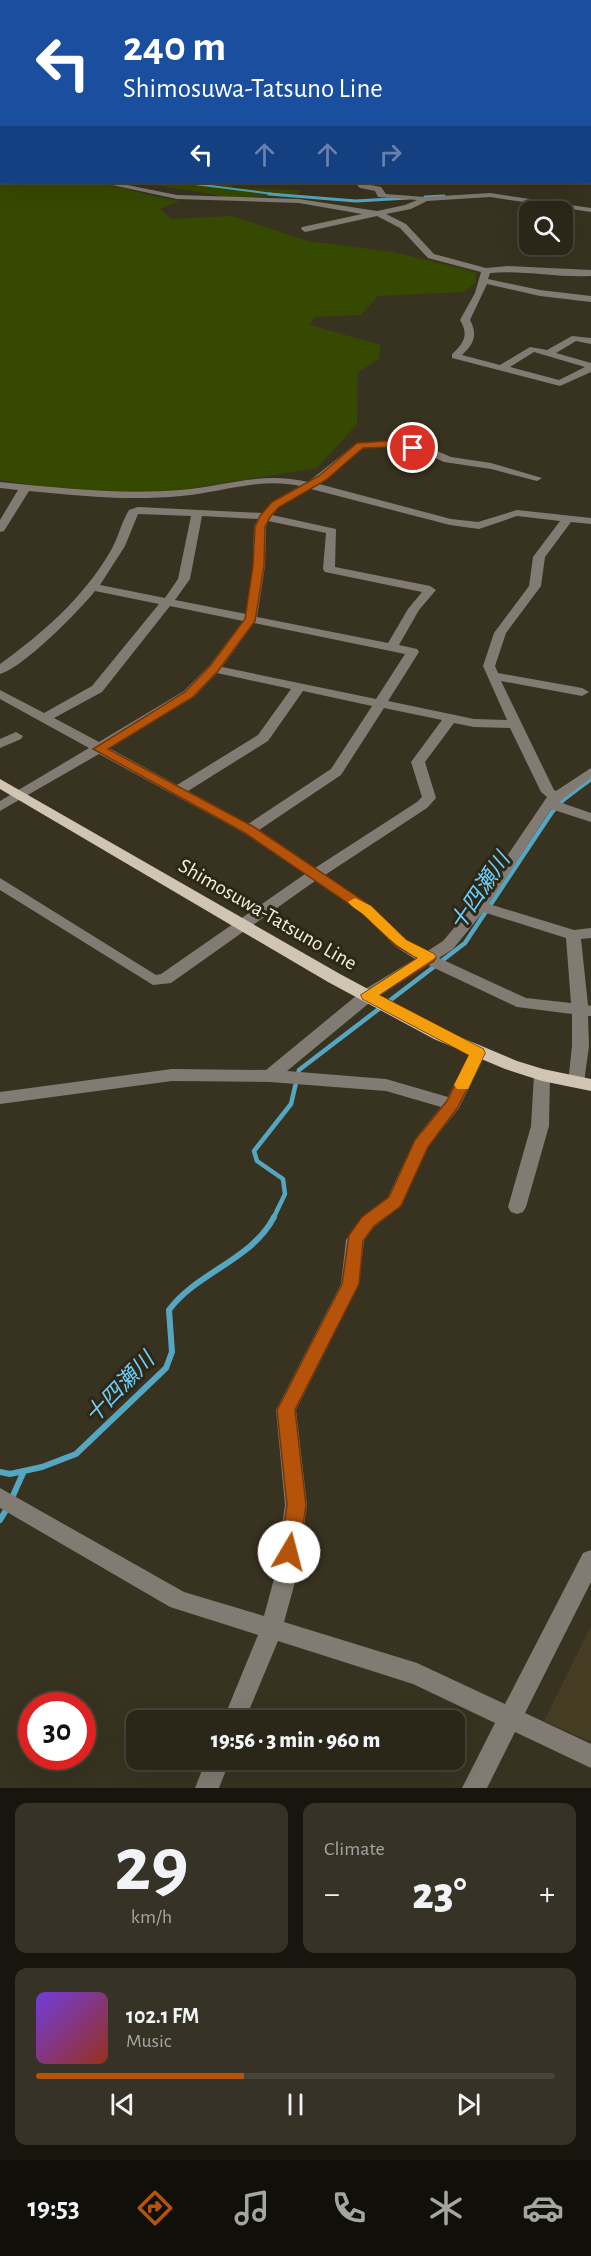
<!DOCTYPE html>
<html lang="en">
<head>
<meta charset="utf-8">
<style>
	:root { --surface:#2a2618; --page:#363225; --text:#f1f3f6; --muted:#a5a5a2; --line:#464337; --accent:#b45309 }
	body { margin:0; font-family:"Alegreya Sans","Noto Sans JP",sans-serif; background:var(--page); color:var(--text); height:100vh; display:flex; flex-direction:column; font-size:22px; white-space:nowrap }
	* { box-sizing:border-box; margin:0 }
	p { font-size:20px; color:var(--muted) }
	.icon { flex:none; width:33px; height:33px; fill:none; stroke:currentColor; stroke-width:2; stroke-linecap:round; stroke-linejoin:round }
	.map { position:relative; height:1788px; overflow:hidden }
	.sheet { display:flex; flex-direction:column; gap:15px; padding:15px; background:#17150d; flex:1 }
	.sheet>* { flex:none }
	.banner { position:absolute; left:0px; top:0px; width:591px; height:183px; box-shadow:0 6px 24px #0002,0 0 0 2px var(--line); background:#1a4fa0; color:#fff; overflow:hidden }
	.controls { position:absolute; left:519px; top:201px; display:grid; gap:12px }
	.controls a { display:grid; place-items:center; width:54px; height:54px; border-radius:12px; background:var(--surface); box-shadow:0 6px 24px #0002,0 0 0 2px var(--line); font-size:30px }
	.speed { position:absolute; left:18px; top:1692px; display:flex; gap:12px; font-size:30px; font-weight:700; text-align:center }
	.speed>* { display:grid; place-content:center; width:78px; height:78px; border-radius:50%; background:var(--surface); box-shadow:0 6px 24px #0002,0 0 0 2px var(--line); line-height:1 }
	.speed .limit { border:9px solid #d22; background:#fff; color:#111 }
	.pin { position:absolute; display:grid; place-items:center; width:51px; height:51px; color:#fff; margin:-26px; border:3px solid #fff; border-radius:50%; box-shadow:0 2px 6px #0007 }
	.me { position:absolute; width:66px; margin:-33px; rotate:8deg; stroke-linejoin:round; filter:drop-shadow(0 0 4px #0008) }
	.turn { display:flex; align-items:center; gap:21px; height:126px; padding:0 24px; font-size:27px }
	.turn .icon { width:78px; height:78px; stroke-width:2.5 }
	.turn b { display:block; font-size:42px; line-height:51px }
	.lanes { display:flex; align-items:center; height:57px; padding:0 24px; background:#0003; justify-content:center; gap:30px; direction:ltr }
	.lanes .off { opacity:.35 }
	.big { font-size:45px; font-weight:800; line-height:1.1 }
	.sheet .widget { flex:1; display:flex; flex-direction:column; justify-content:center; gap:9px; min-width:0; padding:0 21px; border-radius:12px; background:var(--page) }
	.sheet .dial { align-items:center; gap:0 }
	.dial b { font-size:78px; line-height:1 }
	.song { display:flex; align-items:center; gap:18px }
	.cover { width:72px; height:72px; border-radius:9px; background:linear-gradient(135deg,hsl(260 70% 55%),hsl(10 70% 35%)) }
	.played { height:6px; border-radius:3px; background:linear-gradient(90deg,var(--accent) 40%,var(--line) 40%) }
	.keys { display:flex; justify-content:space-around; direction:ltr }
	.heat { display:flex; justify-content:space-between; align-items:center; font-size:33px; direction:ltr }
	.sheet .tiles { flex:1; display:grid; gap:15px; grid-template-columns:1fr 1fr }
	.widget:last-child { grid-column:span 2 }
	.trip { position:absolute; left:126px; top:1710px; width:339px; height:60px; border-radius:12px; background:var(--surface); box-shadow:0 6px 24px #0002,0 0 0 2px var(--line); font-weight:800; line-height:60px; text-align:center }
	.tabs { display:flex; height:96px; justify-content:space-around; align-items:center; background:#110f0a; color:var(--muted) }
	.tabs .icon { width:42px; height:42px }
	.tabs .on { color:var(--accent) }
	.tabs b { font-size:27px; color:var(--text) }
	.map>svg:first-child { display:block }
	.built { fill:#443d23 }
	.green { fill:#364900 }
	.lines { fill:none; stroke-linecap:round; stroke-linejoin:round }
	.stream-far4 { stroke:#54a6c1; stroke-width:2 }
	.stream-far3 { stroke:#54a6c1; stroke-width:3 }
	.stream-far2 { stroke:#54a6c1; stroke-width:4 }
	.stream-far1 { stroke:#54a6c1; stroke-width:4.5 }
	.stream { stroke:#54a6c1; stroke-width:6 }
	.river { fill:#1187b3; fill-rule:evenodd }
	.minor { fill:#817b73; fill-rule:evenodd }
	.major { fill:#d0c4b3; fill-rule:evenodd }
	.route { fill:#b45309; stroke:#753606; stroke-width:1.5 }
	.slow { fill:#f59e0b }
	.labels { text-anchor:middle; stroke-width:6; stroke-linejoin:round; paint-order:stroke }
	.street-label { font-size:21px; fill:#f1eee3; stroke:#2d2816 }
	.water-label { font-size:22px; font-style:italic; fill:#6bd0ff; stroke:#2d2816 }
</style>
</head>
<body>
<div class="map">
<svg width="591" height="1788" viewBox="0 0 591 1788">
	<rect width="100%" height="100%" fill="#383220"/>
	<path class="built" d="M591,1626v116l-47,-21z"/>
	<path class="green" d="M0,0l61,1 -59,1v180c28,0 59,-3 87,0 31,3 60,15 91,19l-20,8 11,10 61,-3 75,25 86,11 83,20v10l-12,10 -86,4 -17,19 -47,2 -4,8 71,20 -2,14 -21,13 -1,52 -40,44 -194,31 -123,-19z
		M138,182h91l5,6 65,2 -1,4 -65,4z"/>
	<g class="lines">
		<path class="stream-far4" d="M179,182l102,13"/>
		<path class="stream-far3" d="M269,194l87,7 52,-3
			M425,197l19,-1"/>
		<path class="stream-far2" d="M586,783l5,-4"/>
		<path class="stream-far1" d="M273,1219l12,-25 -2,-15 -26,-18 -3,-10 37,-47 8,-34 166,-127 87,-131 11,-12 25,-19"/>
		<path class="stream" d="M0,1472l10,2 32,-7 34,-13 90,-86 6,-16 -3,-42c28,-38 83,-50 105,-93
			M11,1500l13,-29
			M0,1520l8,-13"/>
		<path class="river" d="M485,0h24l1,2h-24z
			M586,0h5v5l-1,-3h-5z"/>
		<path class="minor" d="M60,0l15,2h-13z
			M100,0h9l-12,2z
			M179,0l10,2h-9z
			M212,0h8l-10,2z
			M259,0l14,2h-12z
			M590,36h1v5h-1z
			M0,143h2v5h-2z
			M590,150h1v4h-1z
			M98,182h14l65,13 122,4 78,12 28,-6 12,-5 -39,-3 -3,-6 -15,-3 -6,-6 27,5 5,7 39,3 65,-4 101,15v4l-101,-15 -63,4 -16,8 -25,5 20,10 28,30 52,14 22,-2 83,4v6c-34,2 -67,-6 -101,-3l-2,6 52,11 51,6v6l-51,-6 -53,-12 -17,36c8,15 4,24 -8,35l38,10 30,-18 17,3 25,-14 19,2v6l-15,-3 -20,12 35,10v9l-31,14 -108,-28v-4c12,-11 17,-19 8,-34l15,-27 6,-21 -53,-14 -28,-30 -23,-12 -72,16 -4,-3 1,-2 60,-13 -63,-11 -122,-4zM534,352l51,15 -26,13 -49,-13z
			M387,441l41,6 23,10 40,6 51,15 -5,3 -46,-12 -47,-7 -19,-9 -38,-6 -23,1 -45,36 132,35 27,3 39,-12 74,8v6l-20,-2 -26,35 -4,29 -35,47 -11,33 3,7 84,15 7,4 -7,4 -81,-15 53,109 2,1 35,-23v10l-32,24 32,11v9l-40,-13 -62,95 85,26 17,-2v10l-10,1 7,66 3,1v10h-3l1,30 -5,37 -2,4h-12l-2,-4 4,-37v-32l-55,-7 -89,-42 -54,34 -87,72 99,8 62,18 24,-48h12l2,4 -27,55 -31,39 -27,59 -27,21 -10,14 -5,43 -63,126 11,95 -10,70 -13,47 133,41 88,41 78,-151 8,-3v32l-66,131 66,31v24l-76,-36 -28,56h-25l33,-65 -82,-39 -135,-43 -33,79h-22l35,-85 -88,-28 -170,-99v-20l184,104 80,24 11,-41 10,-70 -9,-95 65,-126 5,-44 16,-23 26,-20 27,-58 26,-32 -55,-16 -116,-9 -98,-1 -172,23v-12l172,-23 94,1 96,-79 53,-32 -19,-12 -35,-35 -46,-31 -144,102 -18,2 -153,-95v-12l156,97 5,-1 144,-100 -61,-41 -145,-79 -99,57v-10l89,-53 -89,-49v-9l44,23 48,-27 67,-82 -64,-13c-16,20 -72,77 -95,83v-10c43,-31 83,-66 110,-112 8,-13 11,-29 19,-42l9,-3 124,6 9,-10 29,-17c-40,-9 -80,7 -119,10 -50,5 -102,0 -152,-5l-25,40 -4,1v-12l18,-30 -18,-2v-6c60,6 120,13 180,8 45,-4 82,-19 128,-8l49,-39zM311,489l139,36 29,4 38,-13 43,5 -27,36 -4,29 -35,47 -11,33 24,54 -33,-1 -86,-18 31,-49 -2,-3 -18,-4 20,-35 17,-20 -6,-4 -95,-19 1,-38 -64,-14 7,-8zM138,514l53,2 -13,63 -13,19 -65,-13 25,-39zM202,516l56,3 -4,8 -1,39 -7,48 -71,-14 15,-21zM268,521l58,12 -3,36 2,3 97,20 -14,17 -20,34 -131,-26 8,-51 1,-39zM170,606l73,15 -34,45 -25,25 -85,51 -45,-24 48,-26zM254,623l151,31 -29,45 -154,-32zM217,673l74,16 -33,46 -81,50 -68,-37 85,-51zM303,691l69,15 -41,63 -83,55 -60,-33 80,-50zM384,708l58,12 -31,42 11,35 -5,5 -102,66 -56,-38 82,-55zM454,723l20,4 36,1 31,64 6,5 -72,106 -32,38 -17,11 -20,-13 -35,-33 -46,-31 102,-67 9,-10 -11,-36zM483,912l83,26 5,65 -45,-5 -87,-40 14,-9z
			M16,732l7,4 -2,3 -21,9v-9z
			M542,1069l6,2 2,4 -1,51 -23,81 -3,5 -6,2 -6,-2 -3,-5 23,-81 3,-51 2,-4z
			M206,1760h24l-11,28h-24z"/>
		<path class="major" d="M0,779l340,195 106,57 71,30 26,8 48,10v12l-49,-10 -37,-12 -71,-30 -106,-57 -328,-193z"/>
	</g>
	<path class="route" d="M387,441l31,7 -5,3 -26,-4 -24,1 -37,32 -47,27 -9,10 -5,10 -1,39 -9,55 -37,50 -25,26 -85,52 146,78 117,79 35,34 28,14 2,3 -2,4 -55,34 104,54 2,4 -27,54 -30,40 -27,59 -27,20 -11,15 -4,43 -64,126 11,95 -7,47 -3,6 -7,3 -7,-3 -2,-6 7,-47 -10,-95 65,-126 7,-49 13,-18 27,-20 26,-57 32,-39 22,-46 -106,-56 -2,-4 57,-37 -22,-12 -35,-34 -116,-79 -152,-84 92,-57 25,-26 35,-47 8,-53 2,-39 5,-11 12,-14 47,-26 38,-33z"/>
	<path class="slow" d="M355,898l16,8 35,34 28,14 2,3 -57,38 104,54 2,4 -17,36h-11l-3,-4 15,-30 -106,-56 -2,-4 57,-37c-26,-14 -34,-25 -55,-44 -5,-4 -11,-7 -15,-12z"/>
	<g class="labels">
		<g class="street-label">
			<text transform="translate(268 914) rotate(30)" y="7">Shimosuwa-Tatsuno Line</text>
		</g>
		<g class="water-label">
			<text transform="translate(479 891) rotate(-56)" y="8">十四瀬川</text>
			<text transform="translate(119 1387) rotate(-46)" y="8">十四瀬川</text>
		</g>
	</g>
</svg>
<div class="controls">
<a><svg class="icon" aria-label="search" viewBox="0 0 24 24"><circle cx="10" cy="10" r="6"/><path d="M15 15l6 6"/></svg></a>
</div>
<div class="speed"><div class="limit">30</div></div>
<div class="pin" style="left:413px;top:448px;background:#d93025"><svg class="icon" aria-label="arrive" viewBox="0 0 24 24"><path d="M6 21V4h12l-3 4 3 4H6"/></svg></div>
<svg class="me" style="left:289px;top:1552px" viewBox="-20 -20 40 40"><circle r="19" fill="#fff"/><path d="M0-13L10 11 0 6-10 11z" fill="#b45309"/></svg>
<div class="trip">19:56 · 3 min · 960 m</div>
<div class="banner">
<div class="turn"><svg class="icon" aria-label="left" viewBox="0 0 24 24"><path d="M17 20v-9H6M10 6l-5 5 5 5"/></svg><div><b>240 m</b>Shimosuwa-Tatsuno Line</div></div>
<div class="lanes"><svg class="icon" aria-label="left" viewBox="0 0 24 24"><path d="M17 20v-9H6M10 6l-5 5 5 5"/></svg><svg class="icon off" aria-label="ahead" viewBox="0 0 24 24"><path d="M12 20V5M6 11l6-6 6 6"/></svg><svg class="icon off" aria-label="ahead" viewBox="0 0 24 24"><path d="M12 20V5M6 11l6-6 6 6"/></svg><svg class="icon off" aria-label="right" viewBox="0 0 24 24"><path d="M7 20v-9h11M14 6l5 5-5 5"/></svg></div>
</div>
</div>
<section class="sheet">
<div class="tiles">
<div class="widget dial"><b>29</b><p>km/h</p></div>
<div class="widget"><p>Climate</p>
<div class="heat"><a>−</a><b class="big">23°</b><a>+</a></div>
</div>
<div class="widget">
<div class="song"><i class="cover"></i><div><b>102.1 FM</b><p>Music</p></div></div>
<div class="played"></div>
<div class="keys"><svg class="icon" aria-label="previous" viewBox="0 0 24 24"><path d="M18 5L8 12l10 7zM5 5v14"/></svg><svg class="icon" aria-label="pause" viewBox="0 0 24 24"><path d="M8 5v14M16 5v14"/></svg><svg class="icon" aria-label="next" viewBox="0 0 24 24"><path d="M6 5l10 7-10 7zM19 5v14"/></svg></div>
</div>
</div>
</section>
<nav class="tabs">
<b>19:53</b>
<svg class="icon on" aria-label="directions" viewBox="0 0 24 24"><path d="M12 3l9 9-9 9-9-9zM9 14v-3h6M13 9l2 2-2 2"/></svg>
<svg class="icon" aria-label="music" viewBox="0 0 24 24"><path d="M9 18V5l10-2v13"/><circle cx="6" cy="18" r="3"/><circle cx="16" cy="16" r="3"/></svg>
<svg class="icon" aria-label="phone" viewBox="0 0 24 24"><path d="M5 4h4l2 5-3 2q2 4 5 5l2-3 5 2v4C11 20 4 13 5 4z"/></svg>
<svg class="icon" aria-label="climate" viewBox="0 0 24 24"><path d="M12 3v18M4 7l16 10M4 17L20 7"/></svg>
<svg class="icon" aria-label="car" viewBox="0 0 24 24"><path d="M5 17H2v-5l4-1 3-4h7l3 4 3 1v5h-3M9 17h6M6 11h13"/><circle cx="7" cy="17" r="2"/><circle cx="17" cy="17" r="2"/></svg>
</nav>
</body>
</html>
